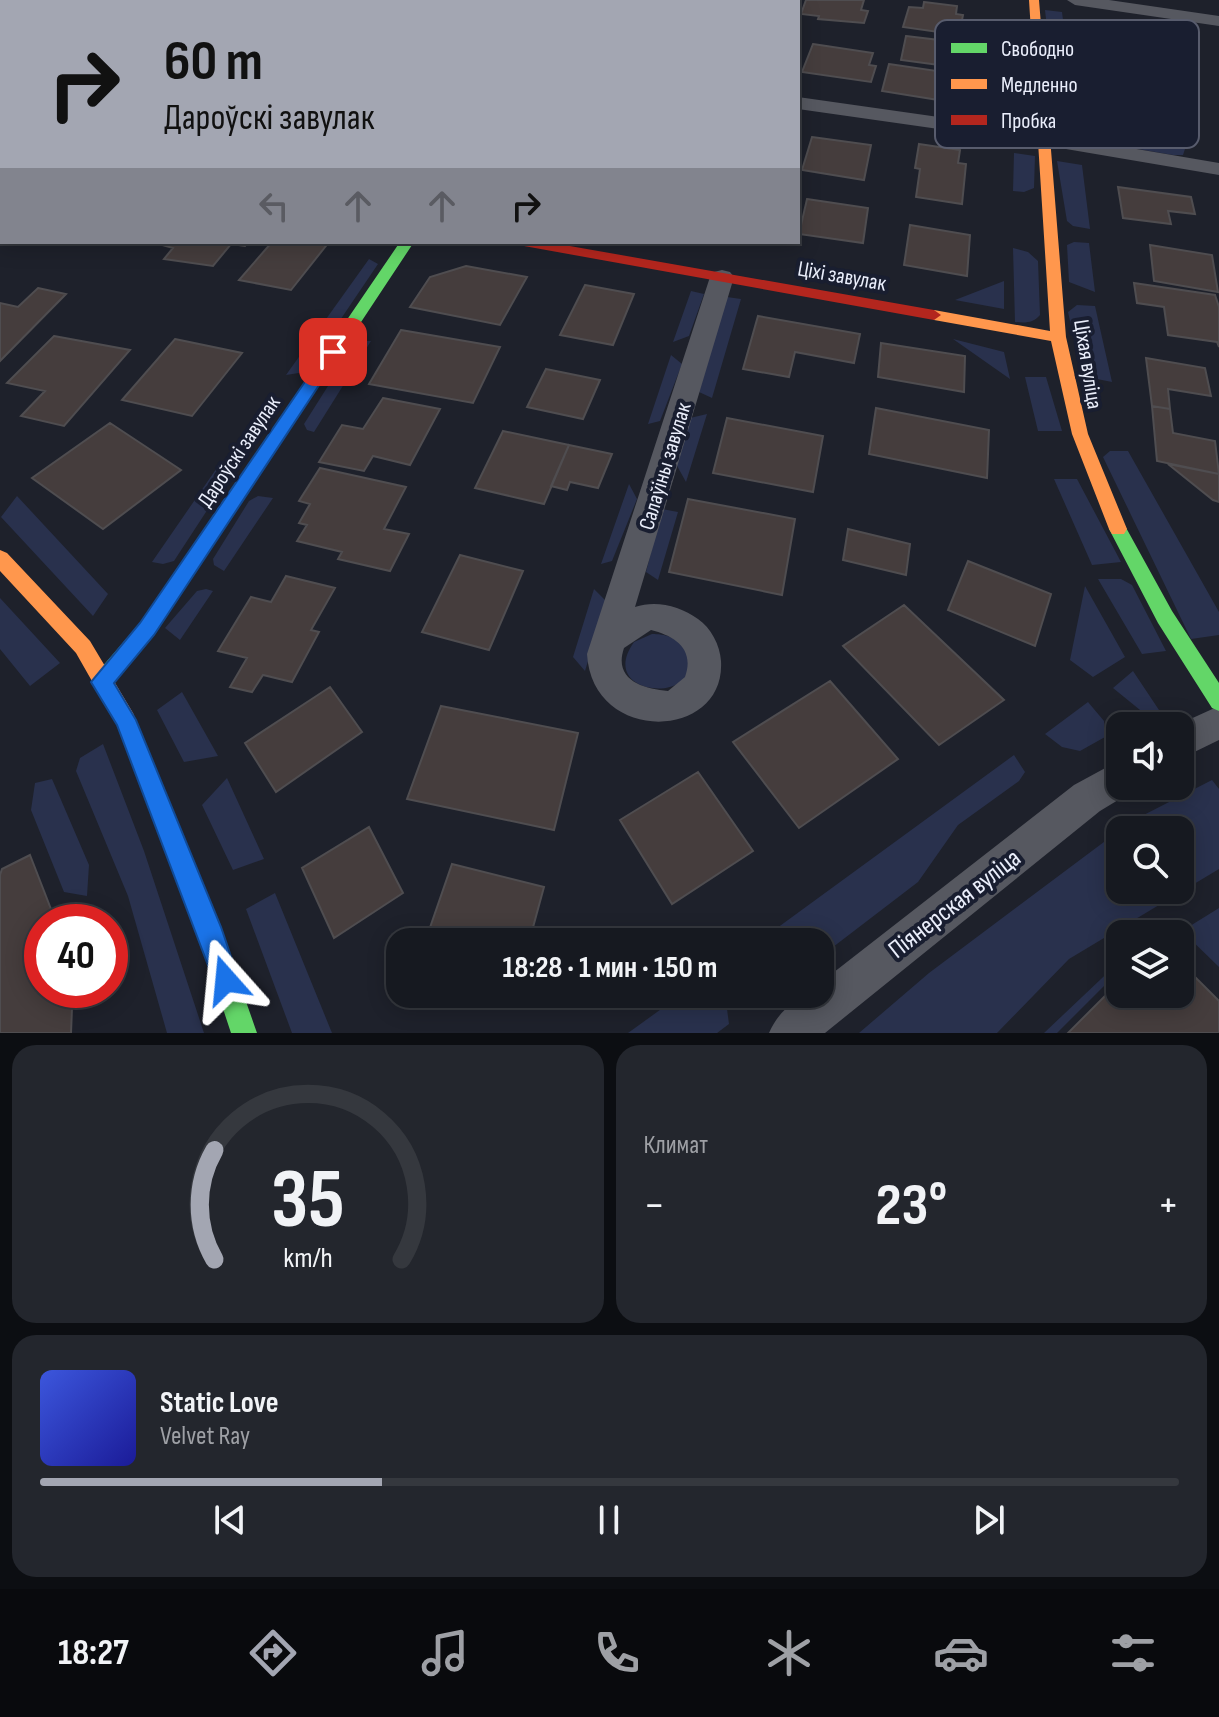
<!DOCTYPE html>
<html lang="ru">
<head>
<meta charset="utf-8">
<style>
	:root { --surface:#161920; --page:#23262d; --text:#f1f3f6; --muted:#9ea0a5; --line:#35383e; --accent:#a3a6b2 }
	body { margin:0; font-family:"Sofia Sans Condensed",sans-serif; background:var(--page); color:var(--text); height:100vh; display:flex; flex-direction:column; font-size:30px; white-space:nowrap }
	* { box-sizing:border-box; margin:0 }
	p { font-size:26px; color:var(--muted) }
	.icon { flex:none; width:44px; height:44px; fill:none; stroke:currentColor; stroke-width:2; stroke-linecap:round; stroke-linejoin:round }
	.map { position:relative; height:1033px; overflow:hidden }
	.side { display:flex; flex-direction:column; gap:12px; padding:12px; background:#0c0e12; flex:1 }
	.side>* { flex:none }
	.top-card { position:absolute; left:0px; top:0px; width:800px; height:244px; box-shadow:0 4px 20px #0003,0 0 0 2px var(--line); background:#a3a6b2; color:#111; overflow:hidden }
	.tools { position:absolute; left:1106px; top:712px; display:grid; gap:16px }
	.tools a { display:grid; place-items:center; width:88px; height:88px; border-radius:16px; background:var(--surface); box-shadow:0 4px 20px #0003,0 0 0 2px var(--line); font-size:40px }
	.speed { position:absolute; left:24px; top:904px; display:flex; gap:16px; font-size:40px; font-weight:700; text-align:center }
	.speed>* { display:grid; place-content:center; width:104px; height:104px; border-radius:50%; background:var(--surface); box-shadow:0 4px 20px #0003,0 0 0 2px var(--line); line-height:1 }
	.speed .limit { border:12px solid #d22; background:#fff; color:#111 }
	.pin { position:absolute; display:grid; place-items:center; width:68px; height:68px; color:#fff; margin:-34px; border-radius:16px; box-shadow:0 4px 12px #0006 }
	.me { position:absolute; width:88px; margin:-44px; rotate:342deg; stroke-linejoin:round; filter:drop-shadow(0 0 6px #0008) }
	.turn { display:flex; align-items:center; gap:28px; height:168px; padding:0 32px; font-size:36px }
	.turn .icon { width:104px; height:104px; stroke-width:2.5 }
	.turn b { display:block; font-size:56px; line-height:68px }
	.lanes { display:flex; align-items:center; height:76px; padding:0 32px; background:#0003; justify-content:center; gap:40px; direction:ltr }
	.lanes .off { opacity:.35 }
	.big { font-size:60px; font-weight:700; line-height:1.1 }
	.side .widget { flex:1; display:flex; flex-direction:column; justify-content:center; gap:12px; min-width:0; padding:0 28px; border-radius:24px; background:var(--page) }
	.side .dial { align-items:center; gap:0 }
	.dial svg { height:208px; overflow:visible; fill:none; stroke:var(--line); stroke-width:7; stroke-linecap:round; text-anchor:middle }
	.dial text { fill:var(--text); stroke:none }
	.song { display:flex; align-items:center; gap:24px }
	.cover { width:96px; height:96px; border-radius:12px; background:linear-gradient(135deg,hsl(230 70% 55%),hsl(240 70% 35%)) }
	.played { height:8px; border-radius:4px; background:linear-gradient(90deg,var(--accent) 30%,var(--line) 30%) }
	.keys { display:flex; justify-content:space-around; direction:ltr }
	.heat { display:flex; justify-content:space-between; align-items:center; font-size:44px; direction:ltr }
	.side .tiles { flex:1; display:grid; gap:12px; grid-template-columns:1fr 1fr }
	.widget:last-child { grid-column:span 2 }
	.trip { position:absolute; left:386px; top:928px; width:448px; height:80px; border-radius:24px; background:var(--surface); box-shadow:0 4px 20px #0003,0 0 0 2px var(--line); font-weight:700; line-height:80px; text-align:center }
	.tab-bar { display:flex; height:128px; justify-content:space-around; align-items:center; background:#090a0d; color:var(--muted) }
	.tab-bar .icon { width:56px; height:56px }
	.tab-bar .current { color:var(--accent) }
	.tab-bar b { font-size:36px; color:var(--text) }
	.map>svg:first-child { display:block }
	.green { fill:#29314d; fill-rule:evenodd }
	.building { fill:#453d3d; stroke:#4f4d50; stroke-width:2 }
	.lines { fill:none; stroke-linecap:round; stroke-linejoin:round }
	.street { fill:#565860; fill-rule:evenodd }
	.fast { fill:#63d668; fill-rule:evenodd }
	.slow { fill:#ff974d; fill-rule:evenodd }
	.jam { fill:#b3261e; fill-rule:evenodd }
	.route { fill:#1a73e8; stroke:#114b97; stroke-width:2 }
	.labels { text-anchor:middle; stroke-width:8; stroke-linejoin:round; paint-order:stroke }
	.street-label { font-size:22px; fill:#eaeefb; stroke:#191e30 }
	.near-street-label { font-size:26px; fill:#eaeefb; stroke:#191e30 }
	.key { fill:#191e30; stroke:#585c6d; stroke-width:2 }
	.key-label { font-size:22px; fill:#eaeefb }
</style>
</head>
<body>
<div class="map">
<svg width="1219" height="1033" viewBox="0 0 1219 1033">
	<rect width="100%" height="100%" fill="#1e212b"/>
	<path class="green" d="M1045,10l17,2 6,48 -18,-5z
		M1098,134l87,15 -2,6h-10l-76,-13z
		M1014,153l21,3 -1,32 -10,4 -11,-1z
		M1057,161l25,4 8,64 -17,-3 -6,-5z
		M1074,242l15,1 6,49 -26,-10 -2,-37z
		M1013,248l15,4 10,9 2,54c-7,8 -14,8 -25,7z
		M369,259l9,5 -73,108 -19,3z
		M1004,281v28l-49,-9z
		M691,291l13,3 -15,42 -16,6z
		M727,297l14,2 -29,99 -13,-6z
		M1077,305l18,1 17,76 -20,-4 -11,-7 -13,-59z
		M953,339l51,13 6,27z
		M362,341h9l-57,91 -7,-2 -3,-6 48,-76z
		M671,355l11,9 -22,57 -12,3z
		M1025,377h21l16,54h-24z
		M707,414l-21,68 -10,-18 14,-46z
		M1110,451h18l91,161v23l-28,4 -88,-182z
		M221,462l15,4 -62,95 -11,3 -11,-2z
		M1054,479h23l44,83 -29,3z
		M629,484l8,15 -25,62 -11,3z
		M17,496l91,98 -15,22 -92,-99z
		M258,496l15,2 -49,73 -10,-6 -1,-6 36,-58z
		M662,509l16,3 -20,68 -12,-8z
		M1098,579h23l11,6 34,66 -24,3z
		M1085,586l40,71 -32,20 -23,-17z
		M206,589l7,2 -33,49 -15,-12 32,-37z
		M594,589l12,12 -21,70 -12,-14z
		M0,598l60,65 -30,23 -30,-37z
		M652,634c12,0 27,3 33,16 28,55 -92,50 -51,-8z
		M1133,671l32,48 -9,4 -43,-35z
		M182,692l36,64 -34,6 -27,-52z
		M1088,702l16,19 1,16 -25,14 -18,-4 -17,-13z
		M103,744l41,107 60,182h-37l-39,-137 -52,-125 4,-13z
		M1014,755l11,17 -6,9 -61,44 -40,57 -98,75v-15h-62z
		M227,778l37,81 -31,11 -31,-65z
		M52,779l37,86 -2,31 -23,-4 -33,-82 4,-27z
		M1212,780l7,9v80l-150,90 -72,74h-138l70,-60 203,-152zM1120,830h60v60h-60z
		M275,893l57,140h-40l-46,-124z
		M1219,908v59l-37,-36z
		M1120,961v9l-63,63h-13z
		M682,994h43l4,30 -12,9h-89z"/>
	<path class="building" d="M806,0h58l-3,10 7,1 -4,12 -46,-4 1,-3 -18,-2z
		M924,2l33,4 -1,8 7,1 -4,20 -56,-8 6,-20 14,1z
		M906,36l66,8 -2,25 -69,-9z
		M813,44l60,9 -4,12 7,1 -5,16 -69,-10z
		M889,64l48,7 -1,6 19,2 -4,23 -69,-11z
		M812,137l59,8 -7,35 -62,-10z
		M919,144l41,6 -2,13 8,1 -4,40 -46,-7 4,-28 -5,-1z
		M1118,187l73,10 4,17 -27,-3 3,13 -48,-6z
		M807,199l61,9 -5,35 -64,-9z
		M910,225l60,10 -3,41 -63,-11z
		M164,242h84l-3,4 -14,-2 -18,22 -49,-7 9,-11 -11,-3z
		M272,242h57l-38,48 -52,-10z
		M1150,245l62,10 6,37 -64,-11z
		M466,266l61,11 -27,48 -90,-18 20,-30z
		M1134,283l81,12 4,12v40l-2,-5 -49,-7 -4,-28 -27,-4z
		M585,285l49,9 -21,51 -53,-10z
		M38,288l28,6 -66,67v-58l18,4z
		M758,316l102,18 -6,29 -59,-11 -6,25 -46,-8z
		M401,330l99,17 -27,56 -104,-19z
		M54,336l76,14 -66,76 -43,-10 24,-25 -38,-8z
		M175,339l67,14 -50,63 -70,-16z
		M881,343l84,13 -1,36 -86,-15z
		M1146,358l59,10 6,28 -43,-7 2,20 -18,-3z
		M546,369l54,11 -17,39 -56,-12z
		M383,398l57,11 -30,56 -37,-9 -9,15 -45,-9 23,-37 21,4z
		M1152,406l18,3 3,24 42,8 4,33 -62,-13z
		M876,408l113,22 -2,48 -118,-24z
		M727,418l96,18 -10,56 -100,-19z
		M110,423l71,47 -78,59 -71,-51z
		M503,431l66,14 -25,59 -69,-16z
		M569,445l43,9 -14,34 -28,-6 -3,8 -16,-4z
		M1168,464l51,10v28l-6,-2z
		M320,468l86,19 -22,42 25,5 -19,37 -52,-12 4,-7 -45,-11 10,-16 -8,-2 11,-19 -11,-3z
		M688,499l107,20 -13,76 -113,-23z
		M848,529l62,15 -4,31 -63,-15z
		M460,555l63,16 -34,79 -67,-18z
		M968,561l83,33 -16,52 -87,-36z
		M286,576l49,12 -24,42 8,2 -27,50 -29,-7 -11,17 -22,-5 17,-29 -29,-7 33,-54 20,5z
		M904,605l100,95 -65,45 -96,-99z
		M830,681l68,78 -99,69 -66,-86z
		M330,687l32,45 -86,60 -31,-49z
		M441,706l137,27 -24,97 -147,-31z
		M698,772l55,79 -81,53 -52,-84z
		M369,827l34,66 -69,45 -32,-70z
		M30,855l26,67h-14v68h23l7,18 -1,25h-71v-158l2,-6z
		M452,864l92,23 -15,55h-104z
		M1191,973l28,28v32h-151l52,-52v13h60v-18l4,4z"/>
	<g class="lines">
		<path class="street" d="M1067,0h42l110,16v10l-144,-21z
			M2,63v12l-2,1v-12z
			M798,97l204,29 217,37v12l-217,-37 -204,-29z
			M722,270l8,2 4,5 -99,330c21,-7 45,-1 63,12 13,9 22,26 23,42 5,80 -129,84 -134,-7l123,-377 4,-5zM651,630c24,6 44,19 34,47l-17,14c-25,-2 -55,-11 -44,-43z
			M1219,706v34l-39,19v-33h-5z
			M1120,760v26h15l-2,5 -33,20 -275,222h-56c9,-21 28,-39 51,-39v-11l254,-198z"/>
		<path class="fast" d="M400,242h14l-260,393 -45,54 -7,2 -7,-2 -3,-7 3,-7 45,-52z
			M1118,522l6,2 48,87 47,72v28l-7,-3 -54,-85 -49,-94 3,-5z
			M163,802l8,3 3,8 46,114 37,106h-26l-35,-106 -44,-114 3,-8z"/>
		<path class="slow" d="M1029,0h10l27,337 22,97 39,95 -3,5h-12l-3,-5 -37,-95 -21,-93 -117,-21 -7,-5 7,-5 116,21z
			M0,550l7,3 83,88 43,72 41,100 -3,8 -8,3 -8,-3 -38,-96 -41,-72 -76,-82z"/>
		<path class="jam" d="M517,242h30l387,68 7,5 -7,5 -410,-74z"/>
	</g>
	<path class="route" d="M333,346l6,2v7l-185,280 -40,48 22,37 85,207 18,53 -4,9 -9,4 -9,-4 -100,-264 -26,-43 49,-59 188,-275z"/>
	<g class="labels">
		<g class="street-label">
			<text transform="translate(842 275) rotate(10)" y="8">Ціхі завулак</text>
			<text transform="translate(1089 364) rotate(81)" y="8">Ціхая вуліца</text>
			<text transform="translate(238 451) rotate(-56)" y="8">Дароўскі завулак</text>
			<text transform="translate(664 466) rotate(-73)" y="8">Салаўіны завулак</text>
		</g>
		<g class="near-street-label">
			<text transform="translate(954 903) rotate(-38)" y="9">Піянерская вуліца</text>
		</g>
	</g>
	<rect x="935" y="20" width="264" height="128" rx="12" class="key"/>
	<rect x="951" y="43" width="36" height="10" fill="#63d668"/>
	<rect x="951" y="79" width="36" height="10" fill="#ff974d"/>
	<rect x="951" y="115" width="36" height="10" fill="#b3261e"/>
	<g class="key-label">
		<text x="1001" y="56">Свободно</text>
		<text x="1001" y="92">Медленно</text>
		<text x="1001" y="128">Пробка</text>
	</g>
</svg>
<div class="tools">
<a><svg class="icon" aria-label="sound" viewBox="0 0 24 24"><path d="M4 9h4l5-4v14l-5-4H4zM17 9q2 3 0 6"/></svg></a>
<a><svg class="icon" aria-label="search" viewBox="0 0 24 24"><circle cx="10" cy="10" r="6"/><path d="M15 15l6 6"/></svg></a>
<a><svg class="icon" aria-label="layers" viewBox="0 0 24 24"><path d="M12 4l9 5-9 5-9-5zM3 14l9 5 9-5"/></svg></a>
</div>
<div class="speed"><div class="limit">40</div></div>
<div class="pin" style="left:333px;top:352px;background:#d93025"><svg class="icon" aria-label="arrive" viewBox="0 0 24 24"><path d="M6 21V4h12l-3 4 3 4H6"/></svg></div>
<svg class="me" style="left:226px;top:980px" viewBox="-20 -20 40 40"><path d="M0-17L14 15 0 8-14 15z" fill="#1a73e8" stroke="#fff" stroke-width="4"/></svg>
<div class="trip">18:28 · 1 мин · 150 m</div>
<div class="top-card">
<div class="turn"><svg class="icon" aria-label="right" viewBox="0 0 24 24"><path d="M7 20v-9h11M14 6l5 5-5 5"/></svg><div><b>60 m</b>Дароўскі завулак</div></div>
<div class="lanes"><svg class="icon off" aria-label="left" viewBox="0 0 24 24"><path d="M17 20v-9H6M10 6l-5 5 5 5"/></svg><svg class="icon off" aria-label="ahead" viewBox="0 0 24 24"><path d="M12 20V5M6 11l6-6 6 6"/></svg><svg class="icon off" aria-label="ahead" viewBox="0 0 24 24"><path d="M12 20V5M6 11l6-6 6 6"/></svg><svg class="icon" aria-label="right" viewBox="0 0 24 24"><path d="M7 20v-9h11M14 6l5 5-5 5"/></svg></div>
</div>
</div>
<section class="side">
<div class="tiles">
<div class="widget dial"><svg viewBox="0 0 100 80">
<path d="M14 69A42 42 0 1 1 86 69"/>
<path d="M14 69A42 42 0 0 1 14 27" stroke="#a3a6b2"/>
<text x="50" y="56" font-size="32" font-weight="700">35</text>
<text x="50" y="72" font-size="11">km/h</text>
</svg></div>
<div class="widget"><p>Климат</p>
<div class="heat"><a>−</a><b class="big">23°</b><a>+</a></div>
</div>
<div class="widget">
<div class="song"><i class="cover"></i><div><b>Static Love</b><p>Velvet Ray</p></div></div>
<div class="played"></div>
<div class="keys"><svg class="icon" aria-label="previous" viewBox="0 0 24 24"><path d="M18 5L8 12l10 7zM5 5v14"/></svg><svg class="icon" aria-label="pause" viewBox="0 0 24 24"><path d="M8 5v14M16 5v14"/></svg><svg class="icon" aria-label="next" viewBox="0 0 24 24"><path d="M6 5l10 7-10 7zM19 5v14"/></svg></div>
</div>
</div>
</section>
<nav class="tab-bar">
<b>18:27</b>
<svg class="icon current" aria-label="directions" viewBox="0 0 24 24"><path d="M12 3l9 9-9 9-9-9zM9 14v-3h6M13 9l2 2-2 2"/></svg>
<svg class="icon" aria-label="music" viewBox="0 0 24 24"><path d="M9 18V5l10-2v13"/><circle cx="6" cy="18" r="3"/><circle cx="16" cy="16" r="3"/></svg>
<svg class="icon" aria-label="phone" viewBox="0 0 24 24"><path d="M5 4h4l2 5-3 2q2 4 5 5l2-3 5 2v4C11 20 4 13 5 4z"/></svg>
<svg class="icon" aria-label="climate" viewBox="0 0 24 24"><path d="M12 3v18M4 7l16 10M4 17L20 7"/></svg>
<svg class="icon" aria-label="car" viewBox="0 0 24 24"><path d="M5 17H2v-5l4-1 3-4h7l3 4 3 1v5h-3M9 17h6M6 11h13"/><circle cx="7" cy="17" r="2"/><circle cx="17" cy="17" r="2"/></svg>
<svg class="icon" aria-label="filters" viewBox="0 0 24 24"><path d="M4 7h16M4 17h16"/><circle cx="9" cy="7" r="2"/><circle cx="15" cy="17" r="2"/></svg>
</nav>
</body>
</html>
